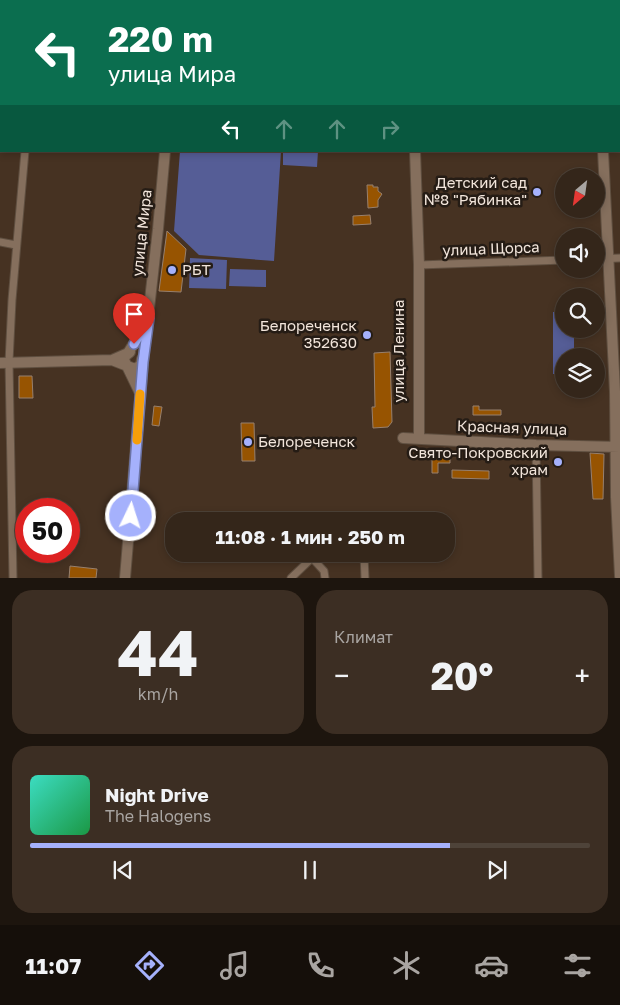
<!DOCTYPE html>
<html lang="ru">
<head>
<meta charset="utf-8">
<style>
	:root { --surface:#34261a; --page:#3c2e23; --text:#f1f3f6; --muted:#a9a5a2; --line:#4e4339; --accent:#a5b1fc }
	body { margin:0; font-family:"Golos Text",sans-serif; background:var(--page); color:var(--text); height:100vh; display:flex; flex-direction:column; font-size:19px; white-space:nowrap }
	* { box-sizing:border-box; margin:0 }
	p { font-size:16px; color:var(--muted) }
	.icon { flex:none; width:28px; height:28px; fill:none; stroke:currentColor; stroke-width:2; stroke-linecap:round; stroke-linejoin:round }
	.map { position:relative; height:578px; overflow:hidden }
	.side { display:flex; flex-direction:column; gap:12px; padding:12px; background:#1d150e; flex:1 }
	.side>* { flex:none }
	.top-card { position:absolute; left:0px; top:0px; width:620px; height:152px; box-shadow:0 2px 8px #0003,0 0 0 1px var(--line); background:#0b6e4f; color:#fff; overflow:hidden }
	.needle { width:32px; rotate:209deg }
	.fabs { position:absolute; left:555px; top:168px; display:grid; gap:10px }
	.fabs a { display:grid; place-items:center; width:50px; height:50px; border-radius:50%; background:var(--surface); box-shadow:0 2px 8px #0003,0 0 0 1px var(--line); font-size:25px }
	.speed { position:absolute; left:15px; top:498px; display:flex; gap:10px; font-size:25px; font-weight:700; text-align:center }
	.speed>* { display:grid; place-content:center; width:65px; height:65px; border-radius:50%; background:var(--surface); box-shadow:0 2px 8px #0003,0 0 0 1px var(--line); line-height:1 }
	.speed .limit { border:8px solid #d22; background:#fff; color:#111 }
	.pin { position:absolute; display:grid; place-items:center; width:42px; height:42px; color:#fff; margin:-51px -21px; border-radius:50% 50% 50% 0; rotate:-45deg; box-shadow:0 0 5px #0007 }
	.pin .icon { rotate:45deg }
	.me { position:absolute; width:55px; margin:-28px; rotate:4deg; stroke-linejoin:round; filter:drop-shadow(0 0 4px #0008) }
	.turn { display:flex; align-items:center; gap:18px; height:105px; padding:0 25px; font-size:22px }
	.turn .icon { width:65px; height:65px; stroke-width:2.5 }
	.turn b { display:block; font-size:35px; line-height:42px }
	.lanes { display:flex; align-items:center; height:48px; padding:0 25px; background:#0003; justify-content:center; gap:25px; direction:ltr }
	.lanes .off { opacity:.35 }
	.big { font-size:38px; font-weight:700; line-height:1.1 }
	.side .widget { flex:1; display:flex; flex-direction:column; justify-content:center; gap:8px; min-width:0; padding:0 18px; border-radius:20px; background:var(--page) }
	.side .dial { align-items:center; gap:0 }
	.dial b { font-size:65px; line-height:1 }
	.song { display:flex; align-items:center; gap:15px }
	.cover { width:60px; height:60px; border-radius:8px; background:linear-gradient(135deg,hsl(170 70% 55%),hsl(140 70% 35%)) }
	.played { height:5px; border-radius:2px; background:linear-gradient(90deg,var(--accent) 75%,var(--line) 75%) }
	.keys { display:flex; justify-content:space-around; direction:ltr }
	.heat { display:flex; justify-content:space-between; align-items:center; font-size:28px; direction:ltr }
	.side .tiles { flex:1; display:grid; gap:12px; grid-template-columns:1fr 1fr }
	.widget:last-child { grid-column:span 2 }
	.trip { position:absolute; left:165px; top:512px; width:290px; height:50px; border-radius:20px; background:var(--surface); box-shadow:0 2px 8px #0003,0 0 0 1px var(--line); font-weight:700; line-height:50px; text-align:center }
	.tab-bar { display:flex; height:80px; justify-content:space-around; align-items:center; background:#150f0a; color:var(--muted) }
	.tab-bar .icon { width:35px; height:35px }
	.tab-bar .on { color:var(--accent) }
	.tab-bar b { font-size:22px; color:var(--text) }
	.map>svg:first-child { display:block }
	.green { fill:#555d96 }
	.building { fill:#975401; stroke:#97806e }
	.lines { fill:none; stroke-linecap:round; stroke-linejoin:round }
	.street-casing { stroke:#5f4f40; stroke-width:9 }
	.secondary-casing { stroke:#5f4f40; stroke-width:12 }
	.street { stroke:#856f5d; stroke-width:7 }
	.secondary { stroke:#856f5d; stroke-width:10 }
	.route-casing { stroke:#6b73a4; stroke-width:12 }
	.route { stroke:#a5b1fc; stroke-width:9 }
	.slow { stroke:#f59e0b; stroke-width:9 }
	.poi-dot { fill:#a5b1fc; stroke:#251c15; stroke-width:2 }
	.labels { text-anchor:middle; stroke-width:5; stroke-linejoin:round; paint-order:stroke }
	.poi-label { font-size:15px; fill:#f2e5db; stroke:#251c15; text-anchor:end }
	.street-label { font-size:15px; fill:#f2e5db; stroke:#251c15 }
</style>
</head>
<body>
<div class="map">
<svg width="620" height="578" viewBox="0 0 620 578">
	<rect width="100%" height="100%" fill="#463222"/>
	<path class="green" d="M180,151h101l-7,110 -75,-6 -25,-24z
		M283,151h35l-1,16 -34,-2z
		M190,258l37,2 -1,29 -37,-1z
		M230,269l36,1v17l-37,-1z
		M553,312h11v17h10v27h-10v18h-11z"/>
	<path class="building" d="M367,185h6v2h5v4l4,3 -4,6v7l-10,1z
		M370,215l1,9 -18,1v-9z
		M167,231l19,18 -5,43 -22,-1z
		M390,352l2,70 -4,5 -15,1 -1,-21h3l-1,-54z
		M19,376h13l1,22h-14z
		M154,406l8,1 -3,19 -7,-1z
		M473,406h6v4h22v5h-28z
		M241,423h13l1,38h-13z
		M590,453l14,1 -1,45h-10z
		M432,454h18v9h-12v10h-6z
		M452,470l37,1v8l-37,-1z
		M70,566l27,3 -1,9h-27z"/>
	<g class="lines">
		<defs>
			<path id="street" d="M44,1v-1
				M0,70h1
				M0,242l16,3
				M596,259l24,-1
				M419,265l145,-5
				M536,445l2,133
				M364,554l1,24
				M13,578l-4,-216 3,-62 13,-149
				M291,578l21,-20 12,13 1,7"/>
			<path id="secondary" d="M407,0v1
				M595,0v1
				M180,1v-1
				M463,1l16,-1
				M415,151l4,114v174
				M603,151l12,241 1,105 4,79
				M130,352l-5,4 -1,4 15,31
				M112,360l23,9 6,-4 1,-6
				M0,363l112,-3 16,-7 17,-28
				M403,438l133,7 84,2
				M125,578l18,-216 15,-133 7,-78"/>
		</defs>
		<use href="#street" class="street-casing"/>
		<use href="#secondary" class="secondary-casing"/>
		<use href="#street" class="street"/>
		<use href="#secondary" class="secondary"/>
	</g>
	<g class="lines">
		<defs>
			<path id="route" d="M131,516l12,-154 6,-44 -15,26"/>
		</defs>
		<use href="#route" class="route-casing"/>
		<use href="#route" class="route"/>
		<path class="slow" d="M137,440l3,-46"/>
	</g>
	<g class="poi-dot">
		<circle cx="537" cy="192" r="5"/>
		<circle cx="172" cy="270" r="5"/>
		<circle cx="367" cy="335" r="5"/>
		<circle cx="248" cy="442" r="5"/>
		<circle cx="558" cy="462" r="5"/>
	</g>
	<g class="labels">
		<g class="poi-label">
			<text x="527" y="188">Детский сад<tspan x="527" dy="17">№8 "Рябинка"</tspan></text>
			<text x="182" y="275" text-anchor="start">РБТ</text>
			<text x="357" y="331">Белореченск<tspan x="357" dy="17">352630</tspan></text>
			<text x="258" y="447" text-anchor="start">Белореченск</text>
			<text x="548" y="458">Свято-Покровский<tspan x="548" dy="17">храм</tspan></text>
		</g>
		<g class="street-label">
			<text transform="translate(142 233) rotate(-84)" y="5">улица Мира</text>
			<text transform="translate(491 249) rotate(-2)" y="5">улица Щорса</text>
			<text transform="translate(399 351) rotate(-90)" y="5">улица Ленина</text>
			<text transform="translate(512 428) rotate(2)" y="5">Красная улица</text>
		</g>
	</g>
</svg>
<div class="fabs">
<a><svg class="needle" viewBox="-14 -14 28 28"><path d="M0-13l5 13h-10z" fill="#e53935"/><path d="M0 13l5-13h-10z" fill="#a9a5a2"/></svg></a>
<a><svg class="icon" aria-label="sound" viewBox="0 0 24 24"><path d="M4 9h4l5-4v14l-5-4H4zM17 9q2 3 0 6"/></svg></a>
<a><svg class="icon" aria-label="search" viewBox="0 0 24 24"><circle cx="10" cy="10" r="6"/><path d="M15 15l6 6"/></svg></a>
<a><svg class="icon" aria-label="layers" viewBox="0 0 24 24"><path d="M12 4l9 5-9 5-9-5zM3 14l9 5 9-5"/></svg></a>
</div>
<div class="speed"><div class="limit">50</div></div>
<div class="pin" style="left:134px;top:344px;background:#d93025"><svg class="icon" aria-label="arrive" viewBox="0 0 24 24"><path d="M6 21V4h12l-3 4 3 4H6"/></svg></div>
<svg class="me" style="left:131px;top:516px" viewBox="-20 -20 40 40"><circle r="17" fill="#a5b1fc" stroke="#fff" stroke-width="3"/><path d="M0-11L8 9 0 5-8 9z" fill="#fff"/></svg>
<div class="trip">11:08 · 1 мин · 250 m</div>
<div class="top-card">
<div class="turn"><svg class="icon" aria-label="left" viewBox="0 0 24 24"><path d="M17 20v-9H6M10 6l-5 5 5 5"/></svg><div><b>220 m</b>улица Мира</div></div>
<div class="lanes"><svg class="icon" aria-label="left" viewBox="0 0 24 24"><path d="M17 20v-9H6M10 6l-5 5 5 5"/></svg><svg class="icon off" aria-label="ahead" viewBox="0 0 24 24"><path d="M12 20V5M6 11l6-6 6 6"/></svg><svg class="icon off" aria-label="ahead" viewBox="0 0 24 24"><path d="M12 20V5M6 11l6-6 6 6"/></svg><svg class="icon off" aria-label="right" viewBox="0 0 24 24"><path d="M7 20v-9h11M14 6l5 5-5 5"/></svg></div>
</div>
</div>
<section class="side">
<div class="tiles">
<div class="widget dial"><b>44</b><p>km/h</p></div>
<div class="widget"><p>Климат</p>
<div class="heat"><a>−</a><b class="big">20°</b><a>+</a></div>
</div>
<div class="widget">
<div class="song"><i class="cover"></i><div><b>Night Drive</b><p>The Halogens</p></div></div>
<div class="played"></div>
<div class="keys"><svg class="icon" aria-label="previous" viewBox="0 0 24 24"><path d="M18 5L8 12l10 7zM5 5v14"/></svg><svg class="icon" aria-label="pause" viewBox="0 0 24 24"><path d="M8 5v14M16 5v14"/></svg><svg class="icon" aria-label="next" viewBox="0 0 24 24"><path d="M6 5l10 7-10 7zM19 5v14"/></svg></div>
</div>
</div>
</section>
<nav class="tab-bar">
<b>11:07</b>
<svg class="icon on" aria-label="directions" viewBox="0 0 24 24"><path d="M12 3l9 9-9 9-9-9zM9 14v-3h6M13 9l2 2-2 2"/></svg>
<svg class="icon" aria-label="music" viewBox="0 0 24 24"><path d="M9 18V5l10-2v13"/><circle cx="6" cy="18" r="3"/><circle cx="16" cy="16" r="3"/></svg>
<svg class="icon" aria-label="phone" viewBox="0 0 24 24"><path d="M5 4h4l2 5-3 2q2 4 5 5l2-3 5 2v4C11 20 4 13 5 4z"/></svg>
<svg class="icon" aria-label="climate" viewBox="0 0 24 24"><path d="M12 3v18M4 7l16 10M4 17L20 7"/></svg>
<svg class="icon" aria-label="car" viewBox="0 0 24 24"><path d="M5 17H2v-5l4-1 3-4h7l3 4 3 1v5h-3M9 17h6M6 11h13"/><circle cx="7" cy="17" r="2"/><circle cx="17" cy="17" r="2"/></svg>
<svg class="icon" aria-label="filters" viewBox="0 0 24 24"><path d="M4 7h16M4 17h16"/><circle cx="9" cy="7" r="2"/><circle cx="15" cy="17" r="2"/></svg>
</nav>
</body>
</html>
